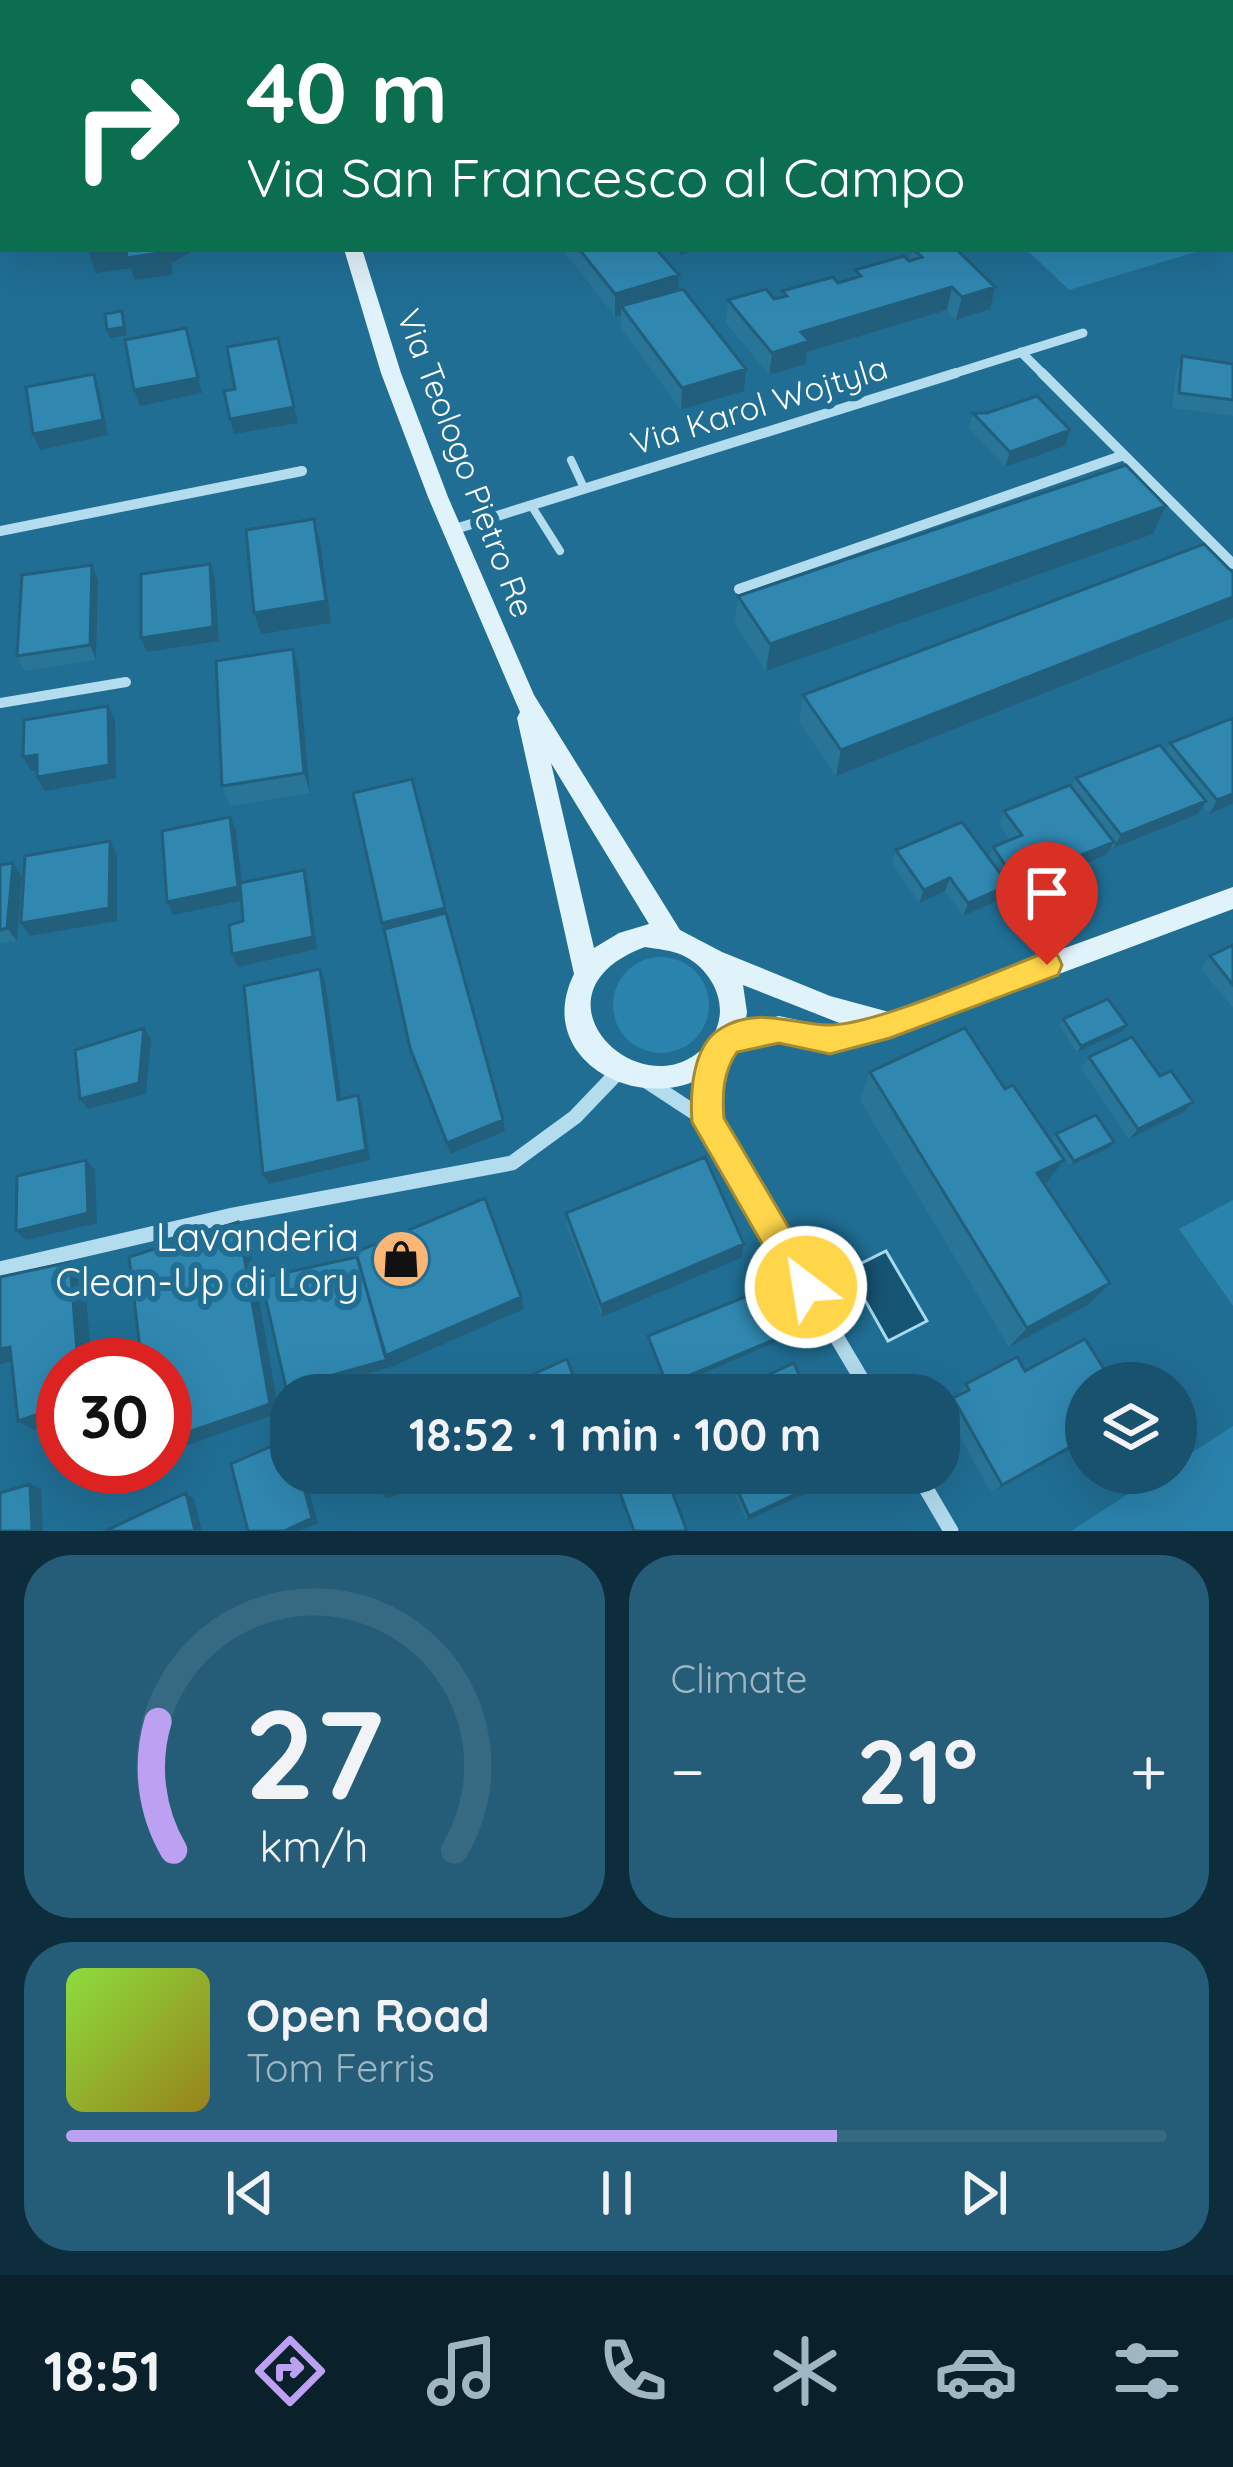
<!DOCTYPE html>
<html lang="en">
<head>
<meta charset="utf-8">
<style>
	:root { --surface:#18526f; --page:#255c77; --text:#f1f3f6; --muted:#9fb6c3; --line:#366982; --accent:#bca0f2 }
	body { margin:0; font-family:Quicksand,sans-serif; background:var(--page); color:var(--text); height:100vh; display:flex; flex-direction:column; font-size:45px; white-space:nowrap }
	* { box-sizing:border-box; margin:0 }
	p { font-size:39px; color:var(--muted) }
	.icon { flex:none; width:66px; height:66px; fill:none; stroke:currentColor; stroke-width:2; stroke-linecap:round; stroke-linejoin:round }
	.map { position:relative; height:1531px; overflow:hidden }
	.side { display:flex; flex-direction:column; gap:24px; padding:24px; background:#0d2d3d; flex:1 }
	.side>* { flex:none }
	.hud { position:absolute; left:0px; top:0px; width:1233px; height:252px; box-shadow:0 12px 48px #0002; background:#0b6e4f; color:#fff; overflow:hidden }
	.controls { position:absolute; left:1065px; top:1362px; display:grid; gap:24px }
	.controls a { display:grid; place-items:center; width:132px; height:132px; border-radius:50%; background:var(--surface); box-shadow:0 12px 48px #0002; font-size:60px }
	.speed { position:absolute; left:36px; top:1338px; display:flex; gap:24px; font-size:60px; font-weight:700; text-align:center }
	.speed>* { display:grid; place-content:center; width:156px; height:156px; border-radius:50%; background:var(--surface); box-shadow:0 12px 48px #0002; line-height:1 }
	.speed .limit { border:18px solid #d22; background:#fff; color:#111 }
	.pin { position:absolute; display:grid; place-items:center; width:102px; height:102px; color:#fff; margin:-123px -51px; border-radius:50% 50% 50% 0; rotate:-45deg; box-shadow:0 0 12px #0007 }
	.pin .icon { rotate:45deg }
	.me { position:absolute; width:132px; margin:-66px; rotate:329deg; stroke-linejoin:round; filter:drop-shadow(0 0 9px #0008) }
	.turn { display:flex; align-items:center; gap:42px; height:252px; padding:0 48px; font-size:54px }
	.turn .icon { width:156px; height:156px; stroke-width:2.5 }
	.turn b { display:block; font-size:84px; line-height:102px }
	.big { font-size:90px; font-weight:700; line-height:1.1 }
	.side .tile { flex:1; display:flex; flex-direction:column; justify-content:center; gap:18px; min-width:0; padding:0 42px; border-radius:48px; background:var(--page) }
	.side .dial { align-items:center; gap:0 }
	.dial svg { height:312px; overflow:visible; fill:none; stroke:var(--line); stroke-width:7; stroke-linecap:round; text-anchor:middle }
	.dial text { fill:var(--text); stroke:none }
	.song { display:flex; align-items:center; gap:36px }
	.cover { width:144px; height:144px; border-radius:18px; background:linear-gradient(135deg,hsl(90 70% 55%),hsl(50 70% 35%)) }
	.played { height:12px; border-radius:6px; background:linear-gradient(90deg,var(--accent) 70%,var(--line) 70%) }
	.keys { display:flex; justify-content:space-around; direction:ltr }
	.heat { display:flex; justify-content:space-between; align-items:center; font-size:66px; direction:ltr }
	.side .tiles { flex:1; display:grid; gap:24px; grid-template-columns:1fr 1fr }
	.tile:last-child { grid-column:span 2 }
	.trip { position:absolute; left:270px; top:1374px; width:690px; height:120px; border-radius:48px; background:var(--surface); box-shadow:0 12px 48px #0002; font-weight:700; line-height:120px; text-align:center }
	.tabs { display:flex; height:192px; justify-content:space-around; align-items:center; background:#0a212c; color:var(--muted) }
	.tabs .icon { width:84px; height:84px }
	.tabs .on { color:var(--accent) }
	.tabs b { font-size:54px; color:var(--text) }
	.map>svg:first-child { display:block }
	.green { fill:#2a83ad }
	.water { fill:#165473; stroke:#a7d9ef; stroke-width:3 }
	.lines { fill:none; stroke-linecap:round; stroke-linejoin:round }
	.lane { stroke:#b3dcee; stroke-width:8 }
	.street-far2 { stroke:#b3dcee; stroke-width:9 }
	.street-far1 { stroke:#b3dcee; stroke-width:10 }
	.street { stroke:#b3dcee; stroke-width:15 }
	.secondary { fill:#e0f2fa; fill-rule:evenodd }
	.wall { fill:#297598 }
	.shaded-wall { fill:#225f7c }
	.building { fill:#3088b1; stroke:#225f7c; stroke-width:3 }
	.route { fill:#ffd54a; stroke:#a68a30; stroke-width:3 }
	.labels { text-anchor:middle; stroke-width:12; stroke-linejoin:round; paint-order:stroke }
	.street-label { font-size:33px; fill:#fff; stroke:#206e94 }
	.near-poi-label { font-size:39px; fill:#fff; stroke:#206e94; text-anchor:end }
</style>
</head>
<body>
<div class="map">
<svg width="1233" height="1531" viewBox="0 0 1233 1531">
	<rect width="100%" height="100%" fill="#206e94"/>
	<path class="green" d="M1026,249h180l-137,41z
		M613 1005a48 48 0 1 1 96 0a48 48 0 1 1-96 0Z
		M1233,1200v106l-54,-77z
		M1233,1426v105h-162l90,-58h15v-10z"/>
	<path class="water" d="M886,1251l41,70 -39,20 -40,-71z"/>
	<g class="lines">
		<path class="lane" d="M571,460l13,28
			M531,505l29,46"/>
		<path class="street-far2" d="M1021,352l24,24
			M946,376l137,-43"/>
		<path class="street-far1" d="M1042,373l191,191
			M452,530l504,-157
			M0,531l302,-60
			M739,589l385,-134
			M0,703l126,-21"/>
		<path class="street" d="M645,1080l64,42 162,273
			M709,1122l-3,-28 9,-35
			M0,1269l233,-54 279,-52 63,-46 45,-47
			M917,1473l34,58"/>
		<path class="secondary" d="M272,0h14l2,3h-14z
			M0,29h3v8h-3z
			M344,249h18l39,124 47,124 86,198 146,235 42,22 108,44 59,16 344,-125v22l-343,128 -60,16 -51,-11 -45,9c-62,81 -208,20 -160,-77l-57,-256 3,-6 -92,-215 -47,-124zM551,763l98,161 -30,9 -25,15zM645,947c12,2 26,3 37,8 31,14 51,54 28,85 -61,80 -194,-45 -65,-93zM743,985l99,39 -12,3 -51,-11 -34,8 2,-12z"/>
	</g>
	<path class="wall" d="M562,249h94l23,26 -1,15 68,79 -2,22 -63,19 -60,-82v-13l-6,2z
		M912,249h44l34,60 -34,11 -9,-10 -140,42 -1,12 -37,11 -43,-52 2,-23 46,-1 8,-2v-6l56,-8 16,-5 1,-8 54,-9z
		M1182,356l51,8v52l-61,-8 4,-37z
		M973,413l92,33 -60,21 -36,-39z
		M1153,534l-387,137 -31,-47 3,-28z
		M1233,573l-397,203 -37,-54 4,-27z
		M98,580l-2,80 -71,11 -8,-15z
		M293,649l6,22 11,122 -80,13 -8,-20z
		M1233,718v86l-24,10 -6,-8 -5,8 -85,34 -2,-2 -5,9 -96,39 -3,-5 -3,9 -41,18 -18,-25 -26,12 -27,-40 4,-13 93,7 4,-10 17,-7 -11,-16 5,-13 68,-24 4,-9 89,-27 5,-8z
		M0,865l22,11 -5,65 -17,3z
		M1233,945v63l-32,-39 9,-13z
		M1063,1019l60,12 -46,21 -18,-27z
		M1089,1057l95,55 -55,27 -48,-70z
		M870,1072l135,17 59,71 -19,25 43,120 -79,42 -149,-247z
		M1056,1134l58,8 -4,5 -40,19 -18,-27z
		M566,1213l175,45 -139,59 -35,-90z
		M1025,1371l61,69 -95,53 -47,-85 14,-12 -1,-1 9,-11z
		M726,1473h116l-3,5 -93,43z"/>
	<path class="shaded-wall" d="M100,249h96l-24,14v12l-37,5 -4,-12 -35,5 -8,-22z
		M681,249h20l-21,6z
		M679,275l-1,23 -57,8v9l-6,2v-23z
		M952,287l-5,23 -140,42 -1,12 -37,11 3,-22 29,-21z
		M995,287l-5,22 -34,11 6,-23z
		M122,311l5,24 -17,3 -3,-8z
		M186,328l16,65 -62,13 -6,-16z
		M746,369l-2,22 -63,19 1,-22z
		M94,374l5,15 9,46 -68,15 -7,-16z
		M294,407l4,16 -64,11 -4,-15z
		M1070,430l-5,16 -60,21 5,-15z
		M1166,506l-13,28 -387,137 4,-27z
		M314,519l6,22 11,82 -70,11 -7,-21z
		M210,564l5,15 4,62 -72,11 -6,-14z
		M92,565l6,15 -2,80 -6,-15z
		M1233,597v21l-397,158 5,-26z
		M293,649l6,22 11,122 -6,-20z
		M108,706l7,14 1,58 -71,13 -8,-14z
		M37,755l8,14 -14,2 -8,-14z
		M1233,794v10l-24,10 8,-14z
		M1206,801l-8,13 -85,34 8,-13z
		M230,817l6,13 8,70 -71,15 -6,-13z
		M110,841l7,14v66l-87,15 -9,-13z
		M1114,842l-8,13 -96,39 6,-13z
		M13,863l9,13 -5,65 -10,-13z
		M304,870l4,13 9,66 -79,18 -6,-13z
		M950,878l-5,13 -26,12 5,-13z
		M1009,885l-5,13 -41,18 5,-13z
		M445,908l4,18 -62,16 -5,-19z
		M320,969l5,12 18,130 -5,-11z
		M1127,1025l-4,6 -46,21 4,-6z
		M144,1028l7,12 -5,54 -58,15 -8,-10z
		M358,1095l4,11 8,54 -101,24 -6,-10z
		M1193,1102l-9,10 -55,27 9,-10z
		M503,1120l2,11 -55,23 -3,-11z
		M1114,1142l-4,5 -40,19 4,-5z
		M86,1160l9,10 2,53 -71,17 -10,-9z
		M1064,1160l-19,25 -8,-12z
		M238,1222l10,14 31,177 -114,40v-13z
		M744,1244l-3,14 -139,59 -1,-12z
		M70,1262l14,12 8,91h-14z
		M1110,1283l-22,22 -79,42 18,-19z
		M521,1297l3,12 -133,58 -99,28 -6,-7 99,-32z
		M778,1338l-2,4 -110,47 1,-4z
		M10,1347l15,11 -25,6v-15z
		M63,1406v15l-29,9 -16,-9z
		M1086,1438v2l-95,53 11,-8z
		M300,1473h4l14,50 -18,8h-16z
		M437,1473h8l-57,26 -3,-3z
		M842,1473l-3,5 -93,43 3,-5z
		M30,1484l11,5 2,42h-11z
		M186,1493l8,6 8,32h-7z"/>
	<path class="building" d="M3,97v19h-3v-17z
		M126,249h39v3l-38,6z
		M579,249h77l23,26 -64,19z
		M913,249h43l39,38 -33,10 -10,-10 -151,45 8,9 -37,12 -44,-53 38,-11 8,10 13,-3 -5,-5 51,-14 5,6 23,-7 -6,-6 49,-14 5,5 13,-4z
		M683,289l63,80 -64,19 -61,-82z
		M122,311l2,16 -17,3 -2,-16z
		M186,328l12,50 -64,12 -9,-50z
		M278,338l16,69 -64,12 -6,-28 11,-2 -8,-42z
		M1182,356l51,8v36l-54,-7z
		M94,374l9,46 -70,14 -7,-47z
		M1037,396l33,34 -60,22 -37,-39h14z
		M1126,465l40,41 -396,138 -32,-48z
		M314,519l12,82 -72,12 -8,-83z
		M1204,544l29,29v24l-392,153 -38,-55z
		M210,564l3,63 -72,11v-64z
		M92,565l-2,80 -73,11 5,-81z
		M293,649l11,124 -82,13 -6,-125z
		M108,706l1,59 -72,12v-22l-14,2 1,-37z
		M1233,718v76l-16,6 -47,-57z
		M1160,745l46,56 -85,34 -45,-57z
		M412,779l33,129 -63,15 -29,-130z
		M1070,785l44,57 -98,39 -23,-34 29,-12 -18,-24z
		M230,817l8,70 -71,15 -5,-71z
		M962,822l47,63 -41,18 -18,-25 -26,12 -28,-40z
		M110,841l-1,67 -88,15 4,-67z
		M13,863l-6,65 -7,2v-65z
		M304,870l9,67 -81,17 -3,-29 14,-4 -3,-38z
		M446,913l57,207 -56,23 -37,-95 -26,-119z
		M1233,945v40l-23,-29z
		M320,969l18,131 20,-5 8,55 -103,24 -19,-188z
		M1108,999l19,26 -46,21 -18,-27z
		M144,1028l-5,55 -59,16 -5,-49z
		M965,1028l40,61 8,-4 51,75 -27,13 73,110 -83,45 -157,-256z
		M1132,1037l28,39 11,-5 22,31 -55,27 -49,-72z
		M1096,1115l18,27 -40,19 -18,-27z
		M705,1157l39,87 -143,61 -35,-92z
		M86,1160l2,53 -72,18 1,-55z
		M485,1198l36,99 -136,59 -29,-104z
		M238,1222l32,182 -105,36v-75h-23l-13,-108z
		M357,1257l30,103 -101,28 -25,-110z
		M70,1262l8,103h-15v41l-45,15 -8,-74 -10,2v-72z
		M757,1292l21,46 -111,47 -19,-49z
		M1085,1339l28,44h-27v55l-84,47 -49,-87 16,-8 -3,-6 51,-27 8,14z
		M567,1359l13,36h-93z
		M794,1363l14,32h-84z
		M290,1438l1,35h9l12,45 -28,13h-36l-17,-67z
		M379,1473h58l-52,23z
		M613,1473h52l22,58h-53z
		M730,1473h111l-92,43z
		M30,1484l2,47h-32v-38z
		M186,1493l9,38h-90z"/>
	<path class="route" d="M1047,952l11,4 4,9 -4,10 -168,63 -60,16 -51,-11 -42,9c-14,20 -15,43 -13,66l100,169 -5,12 -13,5 -12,-5 -102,-177c-2,-28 0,-76 28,-93 36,-23 72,-5 108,-4 46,1 170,-55 219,-73z"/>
	<defs>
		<symbol id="shop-disc" viewBox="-11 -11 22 22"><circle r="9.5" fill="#fbb574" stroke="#206e94"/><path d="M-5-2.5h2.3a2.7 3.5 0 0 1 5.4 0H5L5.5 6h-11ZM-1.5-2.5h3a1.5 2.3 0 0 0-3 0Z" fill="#111"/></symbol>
	</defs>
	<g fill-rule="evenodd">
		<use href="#shop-disc" x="368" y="1226" width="66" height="66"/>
	</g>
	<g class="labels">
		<g class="street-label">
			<text transform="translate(759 405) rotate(-17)" y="12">Via Karol Wojtyla</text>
			<text transform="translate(466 463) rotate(69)" y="12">Via Teologo Pietro Re</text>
		</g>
		<g class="near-poi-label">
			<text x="359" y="1251">Lavanderia<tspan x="359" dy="45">Clean-Up di Lory</tspan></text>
		</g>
	</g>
</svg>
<div class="controls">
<a><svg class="icon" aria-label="layers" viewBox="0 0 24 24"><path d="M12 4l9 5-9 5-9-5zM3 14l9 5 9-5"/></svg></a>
</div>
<div class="speed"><div class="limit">30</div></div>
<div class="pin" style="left:1047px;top:965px;background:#d93025"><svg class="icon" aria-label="arrive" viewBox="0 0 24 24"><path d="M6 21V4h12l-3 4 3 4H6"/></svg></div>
<svg class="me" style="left:806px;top:1287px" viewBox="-20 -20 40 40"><circle r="17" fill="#ffd54a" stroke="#fff" stroke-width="3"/><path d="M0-11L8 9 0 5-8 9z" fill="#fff"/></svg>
<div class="trip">18:52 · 1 min · 100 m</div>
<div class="hud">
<div class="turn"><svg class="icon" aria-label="right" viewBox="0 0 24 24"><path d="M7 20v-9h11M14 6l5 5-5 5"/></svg><div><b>40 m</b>Via San Francesco al Campo</div></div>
</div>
</div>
<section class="side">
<div class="tiles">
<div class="tile dial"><svg viewBox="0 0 100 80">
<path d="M14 69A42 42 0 1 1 86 69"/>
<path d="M14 69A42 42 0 0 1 10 36" stroke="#bca0f2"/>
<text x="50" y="56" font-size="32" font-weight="700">27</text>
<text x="50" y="72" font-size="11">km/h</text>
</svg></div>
<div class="tile"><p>Climate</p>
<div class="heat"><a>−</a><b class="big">21°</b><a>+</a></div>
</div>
<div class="tile">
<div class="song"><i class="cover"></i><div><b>Open Road</b><p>Tom Ferris</p></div></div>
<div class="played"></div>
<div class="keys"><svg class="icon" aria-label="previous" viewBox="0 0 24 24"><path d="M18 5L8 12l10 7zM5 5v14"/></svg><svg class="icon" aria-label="pause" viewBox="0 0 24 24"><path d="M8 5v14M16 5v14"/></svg><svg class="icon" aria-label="next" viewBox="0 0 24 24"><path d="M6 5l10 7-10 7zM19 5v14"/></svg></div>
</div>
</div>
</section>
<nav class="tabs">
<b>18:51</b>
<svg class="icon on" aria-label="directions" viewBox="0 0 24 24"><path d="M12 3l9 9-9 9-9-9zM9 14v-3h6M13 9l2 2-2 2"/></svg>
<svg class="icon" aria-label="music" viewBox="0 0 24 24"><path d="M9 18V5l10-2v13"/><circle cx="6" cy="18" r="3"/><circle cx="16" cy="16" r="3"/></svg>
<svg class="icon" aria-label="phone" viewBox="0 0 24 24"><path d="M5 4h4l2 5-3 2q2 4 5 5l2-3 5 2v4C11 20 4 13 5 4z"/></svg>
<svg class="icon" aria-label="climate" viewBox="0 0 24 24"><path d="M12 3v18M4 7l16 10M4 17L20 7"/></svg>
<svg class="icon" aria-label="car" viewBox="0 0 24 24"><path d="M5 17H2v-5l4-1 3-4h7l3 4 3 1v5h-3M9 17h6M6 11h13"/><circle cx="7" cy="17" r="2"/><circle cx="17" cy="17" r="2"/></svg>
<svg class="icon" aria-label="filters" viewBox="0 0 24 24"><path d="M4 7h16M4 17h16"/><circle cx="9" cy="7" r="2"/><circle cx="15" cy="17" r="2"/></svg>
</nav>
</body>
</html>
